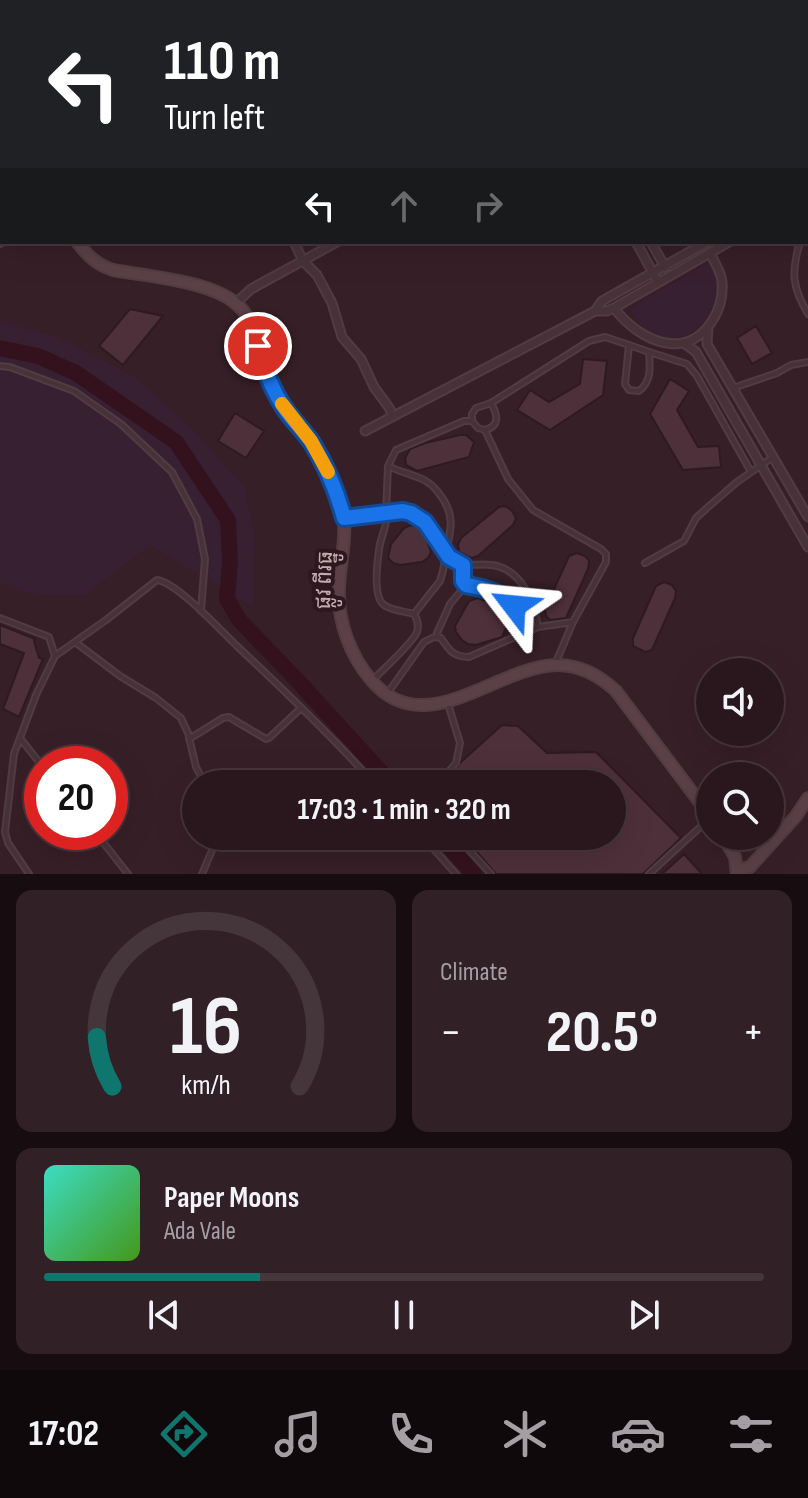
<!DOCTYPE html>
<html lang="en">
<head>
<meta charset="utf-8">
<style>
	:root { --surface:#29171d; --page:#312026; --text:#f1f3f6; --muted:#a59fa4; --line:#45363b; --accent:#0f766e }
	body { margin:0; font-family:"Sofia Sans Condensed","Noto Sans Khmer",sans-serif; background:var(--page); color:var(--text); height:100vh; display:flex; flex-direction:column; font-size:30px; white-space:nowrap }
	* { box-sizing:border-box; margin:0 }
	p { font-size:26px; color:var(--muted) }
	.icon { flex:none; width:44px; height:44px; fill:none; stroke:currentColor; stroke-width:2; stroke-linecap:round; stroke-linejoin:round }
	.map { position:relative; height:874px; overflow:hidden }
	.drawer { display:flex; flex-direction:column; gap:16px; padding:16px; background:#170d10; flex:1 }
	.drawer>* { flex:none }
	.banner { position:absolute; left:0px; top:0px; width:808px; height:244px; box-shadow:0 8px 32px #0002,0 0 0 2px var(--line); background:#202124; color:#fff; overflow:hidden }
	.controls { position:absolute; left:696px; top:658px; display:grid; gap:16px }
	.controls a { display:grid; place-items:center; width:88px; height:88px; border-radius:50%; background:var(--surface); box-shadow:0 8px 32px #0002,0 0 0 2px var(--line); font-size:40px }
	.speed { position:absolute; left:24px; top:746px; display:flex; gap:16px; font-size:40px; font-weight:700; text-align:center }
	.speed>* { display:grid; place-content:center; width:104px; height:104px; border-radius:50%; background:var(--surface); box-shadow:0 8px 32px #0002,0 0 0 2px var(--line); line-height:1 }
	.speed .limit { border:12px solid #d22; background:#fff; color:#111 }
	.pin { position:absolute; display:grid; place-items:center; width:68px; height:68px; color:#fff; margin:-34px; border:4px solid #fff; border-radius:50%; box-shadow:0 2px 8px #0007 }
	.me { position:absolute; width:88px; margin:-44px; rotate:299deg; stroke-linejoin:round; filter:drop-shadow(0 0 6px #0008) }
	.turn { display:flex; align-items:center; gap:28px; height:168px; padding:0 32px; font-size:36px }
	.turn .icon { width:104px; height:104px; stroke-width:2.5 }
	.turn b { display:block; font-size:56px; line-height:68px }
	.lanes { display:flex; align-items:center; height:76px; padding:0 32px; background:#0003; justify-content:center; gap:40px; direction:ltr }
	.lanes .off { opacity:.35 }
	.big { font-size:60px; font-weight:700; line-height:1.1 }
	.drawer .card { flex:1; display:flex; flex-direction:column; justify-content:center; gap:12px; min-width:0; padding:0 28px; border-radius:16px; background:var(--page) }
	.drawer .dial { align-items:center; gap:0 }
	.dial svg { height:208px; overflow:visible; fill:none; stroke:var(--line); stroke-width:7; stroke-linecap:round; text-anchor:middle }
	.dial text { fill:var(--text); stroke:none }
	.song { display:flex; align-items:center; gap:24px }
	.cover { width:96px; height:96px; border-radius:12px; background:linear-gradient(135deg,hsl(170 70% 55%),hsl(100 70% 35%)) }
	.played { height:8px; border-radius:4px; background:linear-gradient(90deg,var(--accent) 30%,var(--line) 30%) }
	.keys { display:flex; justify-content:space-around; direction:ltr }
	.heat { display:flex; justify-content:space-between; align-items:center; font-size:44px; direction:ltr }
	.drawer .tiles { flex:1; display:grid; gap:16px; grid-template-columns:1fr 1fr }
	.card:last-child { grid-column:span 2 }
	.trip { position:absolute; left:182px; top:770px; width:444px; height:80px; border-radius:40px; background:var(--surface); box-shadow:0 8px 32px #0002,0 0 0 2px var(--line); font-weight:700; line-height:80px; text-align:center }
	.dock { display:flex; height:128px; justify-content:space-around; align-items:center; background:#10090c; color:var(--muted) }
	.dock .icon { width:56px; height:56px }
	.dock .selected { color:var(--accent) }
	.dock b { font-size:36px; color:var(--text) }
	.map>svg:first-child { display:block }
	.green { fill:#382033 }
	.lines { fill:none; stroke-linecap:round; stroke-linejoin:round }
	.river { stroke:#34121d; stroke-width:16 }
	.building { fill:#4e303a; stroke:#2e1a20; stroke-width:2 }
	.lane-casing { stroke:#513c42; stroke-width:8 }
	.street-casing { stroke:#513c42; stroke-width:11 }
	.secondary-casing { stroke:#513c42; stroke-width:14 }
	.lane { stroke:#473239; stroke-width:4 }
	.street { stroke:#473239; stroke-width:7 }
	.secondary { stroke:#5b4047; stroke-width:10 }
	.route-casing { stroke:#114b97; stroke-width:20 }
	.route { stroke:#1a73e8; stroke-width:14 }
	.slow { stroke:#f59e0b; stroke-width:14 }
	.labels { text-anchor:middle; stroke-width:8; stroke-linejoin:round; paint-order:stroke }
	.street-label { font-size:22px; fill:#c5acb3; stroke:#2c181e }
</style>
</head>
<body>
<div class="map">
<svg width="808" height="874" viewBox="0 0 808 874">
	<rect width="100%" height="100%" fill="#371f27"/>
	<path class="green" d="M708,263c3,6 7,12 8,18 5,27 -18,59 -47,57 -18,-1 -31,-15 -40,-29z
		M0,321l55,15 80,41 60,55 50,56 10,52 -2,67 -103,-62 -65,50 -48,-1 -37,-10z"/>
	<g class="lines">
		<path class="river" d="M0,348l38,8 38,17 100,69 52,78 2,42 -3,37 13,22 57,59 95,104
			M440,836l34,38"/>
	</g>
	<path class="building" d="M130,309l33,7 -40,49 -24,-19z
		M756,326l16,27 -20,11 -15,-26z
		M583,359l24,2 -4,34 -53,35 -33,-20 13,-20 19,12 31,-18z
		M670,379l19,12 -12,19 21,37 21,-1 2,21 -38,3 -33,-56z
		M235,413l29,18 -18,27 -28,-17z
		M460,435h6l8,7 -5,15 -52,14 -11,-6 -1,-7 5,-9 15,-6z
		M505,506l6,4 3,4 2,5 -3,6 -35,31 -7,2 -12,-6 -1,-7 3,-7 38,-31z
		M411,525l7,2 6,5 7,20 -3,6 -6,4 -22,3 -7,-2 -5,-5 3,-14 13,-16z
		M577,553l8,3 4,5 -1,8 -22,49 -16,2 -4,-4 -1,-7 24,-53z
		M664,582l8,3 4,6 -1,7 -23,52 -7,2 -12,-6v-8l23,-52z
		M478,598l24,9 3,4 2,15 -5,11 -26,8 -8,-1 -6,-4 -6,-8 -1,-6 14,-25z
		M0,625l35,14 -1,2 5,17 4,1 -24,58 -16,-8 21,-56 -24,-9z
		M502,725l16,1 29,27 49,-1 85,86 -38,36h-147l-33,-38h149v-52h-167l16,-22z
		M684,854l18,20h-40z"/>
	<g class="lines">
		<defs>
			<path id="lane" d="M0,149l2,3
				M806,220l2,1
				M0,222l2,-1
				M800,242c-9,30 -8,45 8,72
				M0,244l4,-2
				M649,352l38,12 10,12 54,96
				M0,366l10,1 64,24 47,33 51,48 25,47 8,40 -4,52
				M733,388l44,-15 14,-8 17,-3
				M491,403l98,-62 16,-4 24,8 -4,39 4,6 10,1c13,-10 11,-24 10,-39l-20,-7
				M472,421v-7l4,-6 15,-5c7,12 9,23 -6,27
				M388,466c12,6 24,8 36,14 6,3 10,7 14,12 17,21 14,35 8,60 12,18 28,11 46,13 30,4 42,37 46,62
				M346,518l57,-7 15,5 14,15 14,21 -3,19 -3,10 -26,33
				M645,563l39,-22 12,-23 12,-11 29,-25 36,-25
				M463,565v16l3,4c32,6 52,12 55,48
				M0,618l49,19 6,19
				M438,637l-1,-4 13,-29 16,-19
				M75,642l45,34 36,22 25,20 7,15 8,34 9,17
				M373,680c10,-11 40,-37 44,-48 2,-7 1,-12 -3,-18 -9,-3 -22,-3 -30,-9 -11,-8 -7,-41 -5,-55 1,-13 9,-23 7,-36l2,-48 8,-16 68,-29h8l6,7 7,2 23,49 25,31 68,39 5,5v8l-33,60 -17,40
				M387,694l37,-52 10,-5 7,1c9,13 11,18 28,19l69,-30 35,-5
				M20,738l22,28
				M189,739l34,-21 6,-1 37,22 3,-1 32,-30
				M438,784l18,-21 4,-20 -12,-39
				M95,832l33,42
				M422,836l34,38
				M456,836l35,38
				M29,874l-21,-31 -3,-11 9,-78 22,-59 19,-39 51,-36 51,-40c21,3 64,51 81,67 47,44 93,89 137,137
				M202,874l16,-38
				M649,874l60,-55"/>
			<path id="street" d="M136,0v2
				M498,0l1,2
				M513,0l2,2
				M680,0l1,2
				M592,2l3,-2
				M743,2l4,-2
				M764,2l3,-2
				M806,184l2,-1
				M806,197l2,-1
				M294,242l9,19 14,14 15,28 10,34 19,22 13,28 16,22 2,8
				M636,242l22,40
				M651,242l14,25
				M236,303l15,-14 86,-47
				M614,308c26,34 74,55 100,10 7,-12 9,-23 8,-36 -1,-10 -7,-20 -12,-28
				M595,311h12l7,-3 115,-66
				M708,328l-1,16 101,173
				M684,343l12,9 112,195
				M365,431l230,-120 7,-10 105,-59"/>
			<path id="secondary" d="M52,2l2,-2
				M0,68l2,-3
				M0,192l2,-1
				M77,242c11,14 19,22 36,28 33,6 95,11 121,32 23,17 22,46 32,70 5,13 11,26 19,38 8,11 19,21 27,33 14,22 29,51 32,77 2,23 -4,44 -5,67 -2,33 11,69 33,94 53,62 125,-15 185,-16 23,0 43,11 59,26l94,125
				M723,836l12,21 2,17
				M737,870l13,-3 46,-51 12,-18"/>
		</defs>
		<use href="#lane" class="lane-casing"/>
		<use href="#street" class="street-casing"/>
		<use href="#secondary" class="secondary-casing"/>
		<use href="#lane" class="lane"/>
		<use href="#street" class="street"/>
		<use href="#secondary" class="secondary"/>
	</g>
	<g class="lines">
		<defs>
			<path id="route" d="M258,346c6,23 14,44 27,63 8,12 19,22 27,34 15,24 25,49 32,75l59,-7 8,2 14,9 24,35 14,8v16l3,4c19,3 34,7 48,21"/>
		</defs>
		<use href="#route" class="route-casing"/>
		<use href="#route" class="route"/>
		<path class="slow" d="M282,404l29,37 17,31"/>
	</g>
	<g class="labels">
		<g class="street-label">
			<text transform="translate(323 580) rotate(-88)" y="8">ផ្លូវ ពីរធ្នូ</text>
		</g>
	</g>
</svg>
<div class="controls">
<a><svg class="icon" aria-label="sound" viewBox="0 0 24 24"><path d="M4 9h4l5-4v14l-5-4H4zM17 9q2 3 0 6"/></svg></a>
<a><svg class="icon" aria-label="search" viewBox="0 0 24 24"><circle cx="10" cy="10" r="6"/><path d="M15 15l6 6"/></svg></a>
</div>
<div class="speed"><div class="limit">20</div></div>
<div class="pin" style="left:258px;top:346px;background:#d93025"><svg class="icon" aria-label="arrive" viewBox="0 0 24 24"><path d="M6 21V4h12l-3 4 3 4H6"/></svg></div>
<svg class="me" style="left:514px;top:606px" viewBox="-20 -20 40 40"><path d="M0-17L14 15 0 8-14 15z" fill="#1a73e8" stroke="#fff" stroke-width="4"/></svg>
<div class="trip">17:03 · 1 min · 320 m</div>
<div class="banner">
<div class="turn"><svg class="icon" aria-label="left" viewBox="0 0 24 24"><path d="M17 20v-9H6M10 6l-5 5 5 5"/></svg><div><b>110 m</b>Turn left</div></div>
<div class="lanes"><svg class="icon" aria-label="left" viewBox="0 0 24 24"><path d="M17 20v-9H6M10 6l-5 5 5 5"/></svg><svg class="icon off" aria-label="ahead" viewBox="0 0 24 24"><path d="M12 20V5M6 11l6-6 6 6"/></svg><svg class="icon off" aria-label="right" viewBox="0 0 24 24"><path d="M7 20v-9h11M14 6l5 5-5 5"/></svg></div>
</div>
</div>
<section class="drawer">
<div class="tiles">
<div class="card dial"><svg viewBox="0 0 100 80">
<path d="M14 69A42 42 0 1 1 86 69"/>
<path d="M14 69A42 42 0 0 1 8 50" stroke="#0f766e"/>
<text x="50" y="56" font-size="32" font-weight="700">16</text>
<text x="50" y="72" font-size="11">km/h</text>
</svg></div>
<div class="card"><p>Climate</p>
<div class="heat"><a>−</a><b class="big">20.5°</b><a>+</a></div>
</div>
<div class="card">
<div class="song"><i class="cover"></i><div><b>Paper Moons</b><p>Ada Vale</p></div></div>
<div class="played"></div>
<div class="keys"><svg class="icon" aria-label="previous" viewBox="0 0 24 24"><path d="M18 5L8 12l10 7zM5 5v14"/></svg><svg class="icon" aria-label="pause" viewBox="0 0 24 24"><path d="M8 5v14M16 5v14"/></svg><svg class="icon" aria-label="next" viewBox="0 0 24 24"><path d="M6 5l10 7-10 7zM19 5v14"/></svg></div>
</div>
</div>
</section>
<nav class="dock">
<b>17:02</b>
<svg class="icon selected" aria-label="directions" viewBox="0 0 24 24"><path d="M12 3l9 9-9 9-9-9zM9 14v-3h6M13 9l2 2-2 2"/></svg>
<svg class="icon" aria-label="music" viewBox="0 0 24 24"><path d="M9 18V5l10-2v13"/><circle cx="6" cy="18" r="3"/><circle cx="16" cy="16" r="3"/></svg>
<svg class="icon" aria-label="phone" viewBox="0 0 24 24"><path d="M5 4h4l2 5-3 2q2 4 5 5l2-3 5 2v4C11 20 4 13 5 4z"/></svg>
<svg class="icon" aria-label="climate" viewBox="0 0 24 24"><path d="M12 3v18M4 7l16 10M4 17L20 7"/></svg>
<svg class="icon" aria-label="car" viewBox="0 0 24 24"><path d="M5 17H2v-5l4-1 3-4h7l3 4 3 1v5h-3M9 17h6M6 11h13"/><circle cx="7" cy="17" r="2"/><circle cx="17" cy="17" r="2"/></svg>
<svg class="icon" aria-label="filters" viewBox="0 0 24 24"><path d="M4 7h16M4 17h16"/><circle cx="9" cy="7" r="2"/><circle cx="15" cy="17" r="2"/></svg>
</nav>
</body>
</html>
